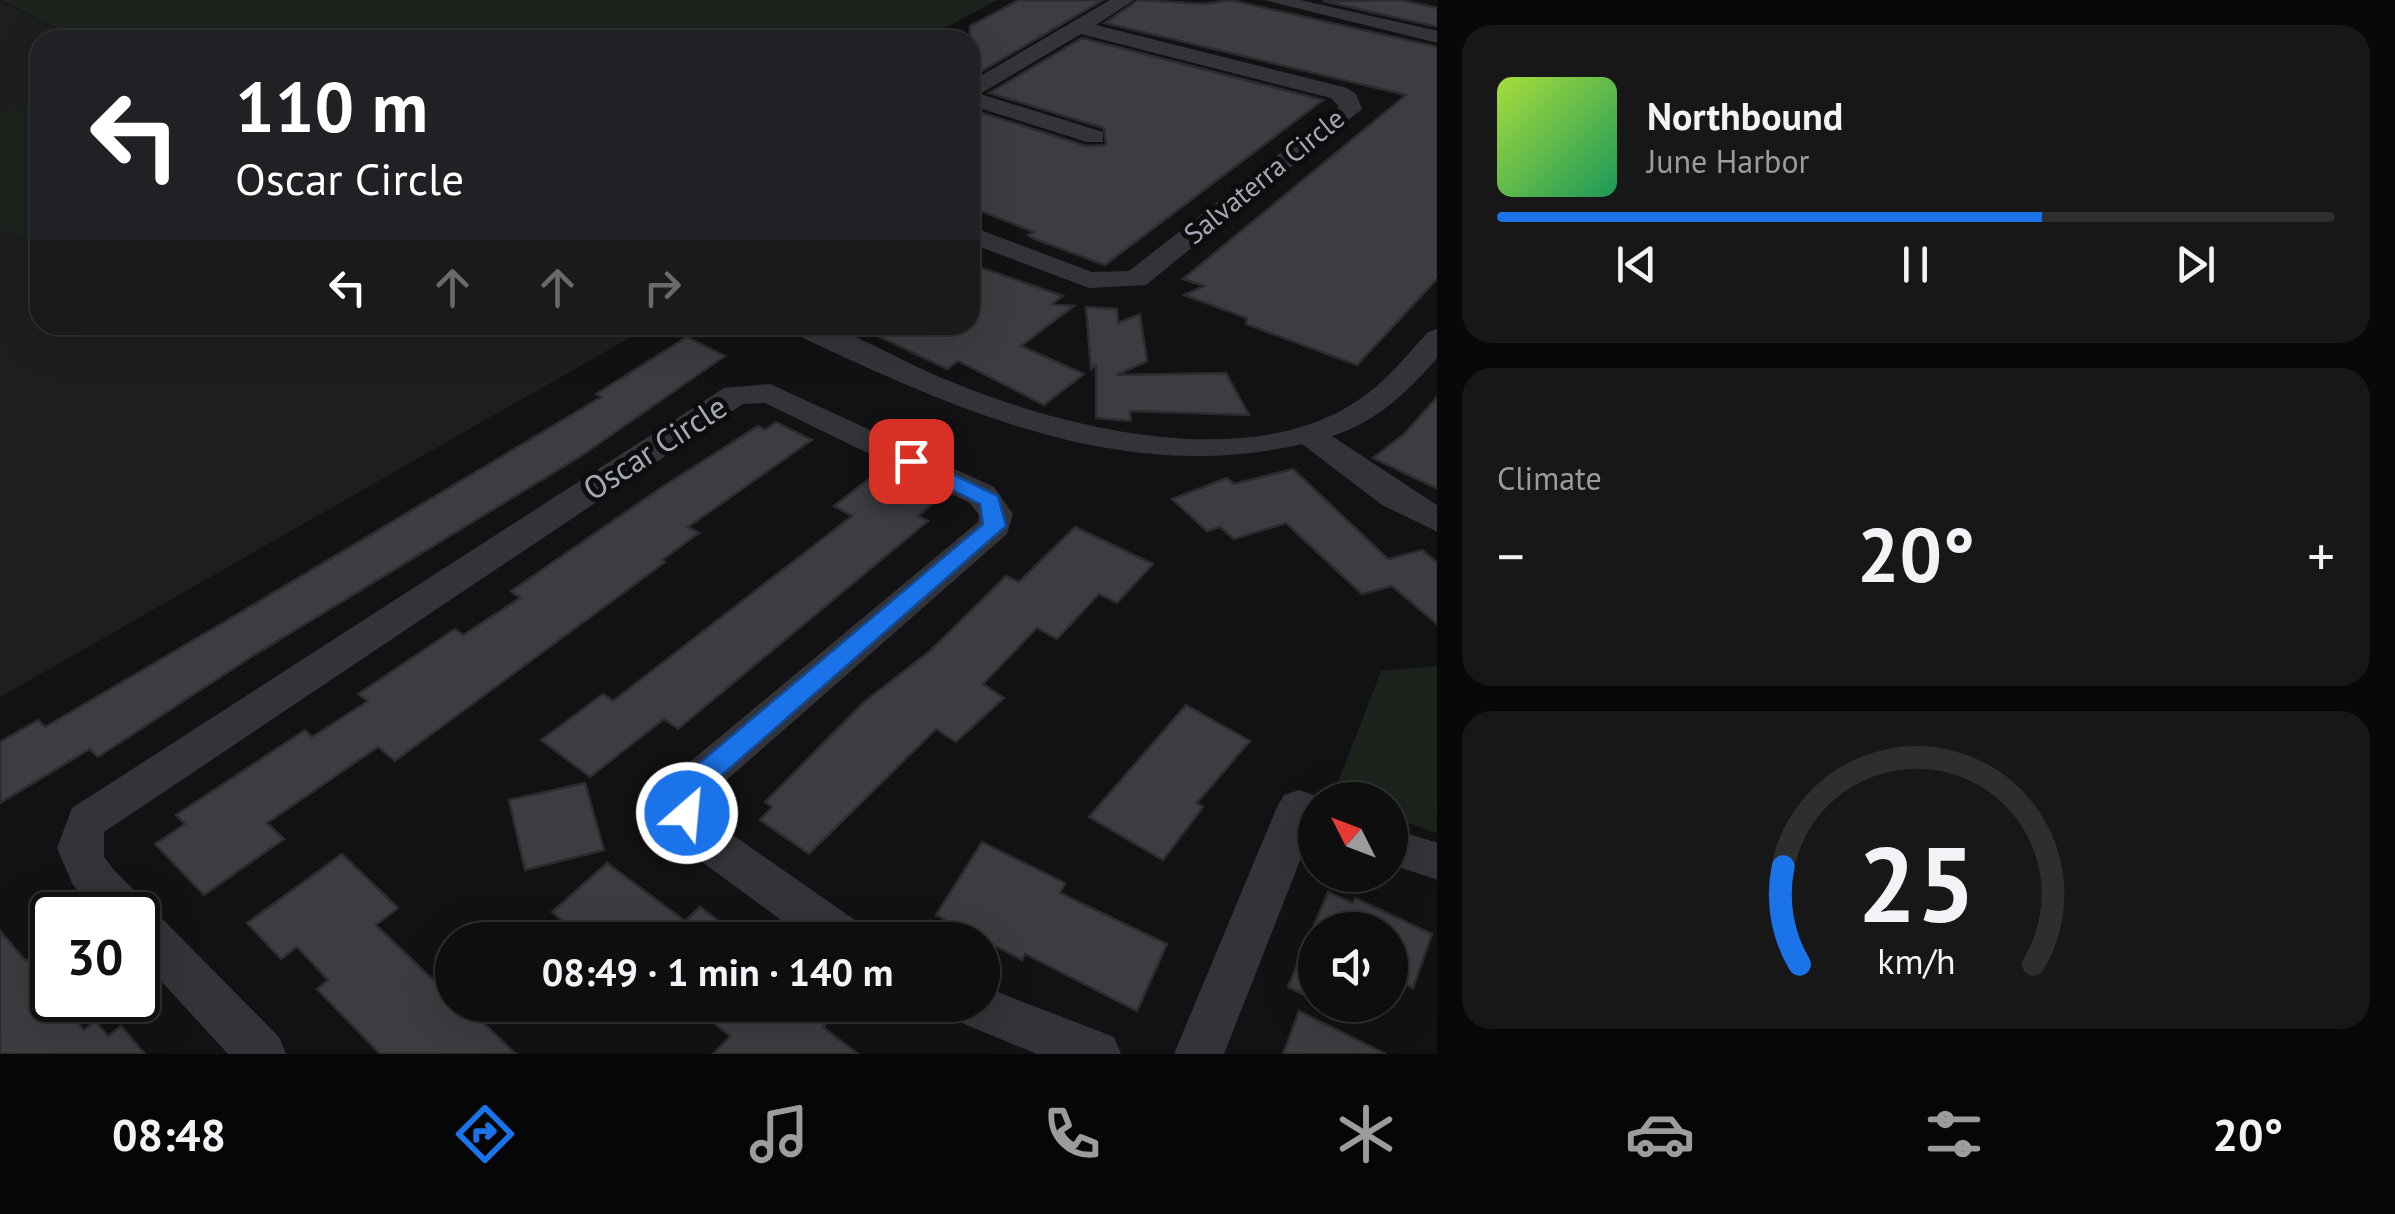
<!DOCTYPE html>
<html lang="en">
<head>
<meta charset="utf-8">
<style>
	:root { --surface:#0e0e0f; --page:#171718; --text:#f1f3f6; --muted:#9b9c9e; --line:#2e2e2f; --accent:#1a73e8 }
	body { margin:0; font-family:"PT Sans",sans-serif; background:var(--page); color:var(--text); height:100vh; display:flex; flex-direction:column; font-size:38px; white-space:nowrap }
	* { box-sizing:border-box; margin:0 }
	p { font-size:32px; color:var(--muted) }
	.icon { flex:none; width:55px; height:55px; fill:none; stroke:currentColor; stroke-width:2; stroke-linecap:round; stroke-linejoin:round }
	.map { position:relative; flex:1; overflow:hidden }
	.panel { display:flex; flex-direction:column; gap:25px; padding:25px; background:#080808; width:958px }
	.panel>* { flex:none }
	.banner { position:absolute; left:30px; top:30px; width:950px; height:305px; border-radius:30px; box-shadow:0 10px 40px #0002,0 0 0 2px var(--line); background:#202124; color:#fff; overflow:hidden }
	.needle { width:65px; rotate:312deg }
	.buttons { position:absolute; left:1298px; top:782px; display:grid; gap:20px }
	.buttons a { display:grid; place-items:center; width:110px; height:110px; border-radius:50%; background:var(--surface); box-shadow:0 10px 40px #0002,0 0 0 2px var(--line); font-size:50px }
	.speed { position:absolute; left:30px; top:892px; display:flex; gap:20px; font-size:50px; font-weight:700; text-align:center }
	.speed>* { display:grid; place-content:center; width:130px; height:130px; border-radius:50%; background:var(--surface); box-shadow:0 10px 40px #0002,0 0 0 2px var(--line); line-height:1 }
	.speed .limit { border:5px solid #111; border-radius:15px; background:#fff; color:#111 }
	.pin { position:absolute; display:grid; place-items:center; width:85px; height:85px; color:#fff; margin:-42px; border-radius:20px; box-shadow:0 5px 15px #0006 }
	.me { position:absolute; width:110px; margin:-55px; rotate:27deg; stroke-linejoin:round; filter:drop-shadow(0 0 8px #0008) }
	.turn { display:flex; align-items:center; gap:35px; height:210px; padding:0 40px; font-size:45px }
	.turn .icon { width:130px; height:130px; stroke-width:2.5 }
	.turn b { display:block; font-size:70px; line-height:85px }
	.lanes { display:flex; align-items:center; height:95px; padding:0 40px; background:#0003; justify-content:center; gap:50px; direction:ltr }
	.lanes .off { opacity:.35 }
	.big { font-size:75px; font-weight:800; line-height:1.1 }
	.panel .tile { flex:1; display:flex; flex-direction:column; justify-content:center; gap:15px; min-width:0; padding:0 35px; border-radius:30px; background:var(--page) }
	.panel .dial { align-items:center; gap:0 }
	.dial svg { height:260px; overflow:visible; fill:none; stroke:var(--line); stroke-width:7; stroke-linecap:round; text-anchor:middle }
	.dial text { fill:var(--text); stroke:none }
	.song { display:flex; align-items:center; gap:30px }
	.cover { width:120px; height:120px; border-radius:15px; background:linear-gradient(135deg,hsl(80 70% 55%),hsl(150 70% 35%)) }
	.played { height:10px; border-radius:5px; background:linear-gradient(90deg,var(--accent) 65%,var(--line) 65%) }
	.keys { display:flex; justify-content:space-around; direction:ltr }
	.heat { display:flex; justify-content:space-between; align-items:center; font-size:55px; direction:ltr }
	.trip { position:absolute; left:435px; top:922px; width:565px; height:100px; border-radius:50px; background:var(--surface); box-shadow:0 10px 40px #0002,0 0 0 2px var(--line); font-weight:800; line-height:100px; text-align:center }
	.menu { display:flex; height:160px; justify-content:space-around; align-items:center; background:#060606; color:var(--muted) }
	.menu .icon { width:70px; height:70px }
	.menu .current { color:var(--accent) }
	.menu b { font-size:45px; color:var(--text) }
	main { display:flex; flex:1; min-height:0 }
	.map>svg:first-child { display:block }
	.built { fill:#1e1e21 }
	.green { fill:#1c231c }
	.building { fill:#3c3d41; stroke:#2c2c30; stroke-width:2.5 }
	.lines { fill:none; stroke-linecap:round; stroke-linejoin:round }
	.minor { fill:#333439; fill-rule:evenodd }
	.route { fill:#1a73e8; stroke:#114b97; stroke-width:2.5 }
	.labels { text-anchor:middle; stroke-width:10; stroke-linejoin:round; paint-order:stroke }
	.far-street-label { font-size:28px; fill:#a3a9b5; stroke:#0d0d0e }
	.street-label { font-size:32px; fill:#a3a9b5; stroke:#0d0d0e }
</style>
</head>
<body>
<main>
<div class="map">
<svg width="1438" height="1054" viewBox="0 0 1438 1054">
	<rect width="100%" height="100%" fill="#121214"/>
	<path class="built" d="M0,1l79,39h-39v285h612l-652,372z"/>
	<path class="green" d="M0,0h997l-75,40h-843z
		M40,100v151l-40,-27v-111z
		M1437,666h1l-1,167 -47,-16v-17h-29l-24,-15 44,-114z"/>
	<path class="building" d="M1019,0h84l-133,78v-52z
		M1138,0l67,4 25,-4 208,47v231l-81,87 -111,-41 1,-6 -63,-23 20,-9 -21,-7 223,-184 -301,-72z
		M1400,0l38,8v19l-115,-26z
		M1082,38l241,62 -218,165 -70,-26 -7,-4 6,-3 -64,-25v-98l116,37 20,-1 -2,-17 -115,-35z
		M970,264l93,32 -11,8 22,2 -53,40 63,28 -40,31 -86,-44 -11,8 -92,-44h115z
		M1086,307l31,2 1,14 22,-9 7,47 -30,14 109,-2 23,42 -119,-4 1,10 -35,-3v-53l-5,4z
		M687,337l38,19 -144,100 -330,201 -153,100 -8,-8 -90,54v-61l38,-22 7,7 181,-106 375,-224 -5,-3z
		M1438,396v93l-65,-31 31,-24z
		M776,422l36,18 -124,87 11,6 -37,27 3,2 -270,199 -17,-14 -111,76 17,16 -80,56 -49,-51 30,-20 -9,-9 129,-85 7,7 56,-36 -10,-7 97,-65 8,6 57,-37 -9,-7 151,-104 96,-61 7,4z
		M1293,469l95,90 34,-9 16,13v62l-46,-39 -30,8 -76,-71 -52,16 -14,-12 -13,4 -35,-32 55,-21 7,6z
		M875,474l58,29 -15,13 10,5 -250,208 -14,-10 -74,58 -49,-37 62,-46 10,7 239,-185 -18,-10z
		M1075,527l78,37 -36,39 -18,-9 -42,45 -20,-11 -54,56 21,14 -48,44 -20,-13 -127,125 -49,-34 12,-13 -7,-5 99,-100 66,-51 76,-75 13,6z
		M1186,705l64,36 -53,62 6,4 -40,53 -74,-43z
		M585,783l19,67 -79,20 -16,-70z
		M982,842l83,41 -5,10 107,51 -30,67 -112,-57 -3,6 -86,-45z
		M342,854l56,54 -22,17 76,73v7l20,7 44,42h-136l-63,-65 11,-9 -31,-33 -16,12 -34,-36z
		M607,863l78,58 15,-14 44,33h-158l-34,-28z
		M1328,892l25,11 2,-5 77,36 -19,54 -23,-11v-47h-75v70l-27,-13z
		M0,931l26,30 26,-19v58h6l26,30 11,-9 13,15 13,-10 24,28h-145z
		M692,1005h150l-19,22 35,27h-145l17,-18z
		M1299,1011l87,43h-103z"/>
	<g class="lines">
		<path class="minor" d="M1110,0h24l-38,25 251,63 9,6 6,15 -216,176 -57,3 -119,-45v-17l122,46 37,-1 210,-164 -8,-9 -250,-64 -101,60 123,38v10h-16l-117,-37v-23z
			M1264,0h36l138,31v12z
			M784,325c11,0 26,-2 38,0 31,7 91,42 125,55 112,47 300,95 410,21 28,-18 49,-45 71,-69l10,-3v28c-31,35 -60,64 -106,79l106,70v26l-56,-27 -80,-61c-183,43 -352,-37 -514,-113z
			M770,384l224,103 19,27 -6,20 -293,257 -4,28 152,106 7,15h-61l-133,-98 -10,-29 14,-42 299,-249 1,-7 -9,-12 -205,-100 -22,1 -639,428v25l10,13 165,167 7,17h-58l-90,-98v-41h-39l-26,-30 -16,-37 15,-40 652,-420z
			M1299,790l28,10h-12v31l-3,-1 -88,224h-50l103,-247 7,-12z
			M1390,828l48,15v37l-48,-16z
			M982,986l132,51 7,17h-84l-80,-33 -8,-16h33z"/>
	</g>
	<path class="route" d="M911,454l87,42 8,30 -299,262 -10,33h-20l-4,-8 11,-37 299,-252 -3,-20 -76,-39v-9z"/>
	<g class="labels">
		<g class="far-street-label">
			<text transform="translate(1264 176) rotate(-39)" y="10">Salvaterra Circle</text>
		</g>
		<g class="street-label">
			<text transform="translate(655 448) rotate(-33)" y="11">Oscar Circle</text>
		</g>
	</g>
</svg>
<div class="buttons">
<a><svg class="needle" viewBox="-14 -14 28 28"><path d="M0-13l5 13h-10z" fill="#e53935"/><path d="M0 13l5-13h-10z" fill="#9b9c9e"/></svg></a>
<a><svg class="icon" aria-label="sound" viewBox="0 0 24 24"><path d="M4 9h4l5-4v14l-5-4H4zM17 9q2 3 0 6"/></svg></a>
</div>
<div class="speed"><div class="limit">30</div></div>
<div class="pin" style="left:911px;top:461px;background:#d93025"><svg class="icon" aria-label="arrive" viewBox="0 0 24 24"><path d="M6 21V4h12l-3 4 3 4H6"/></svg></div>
<svg class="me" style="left:687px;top:813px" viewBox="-20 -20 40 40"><circle r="17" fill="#1a73e8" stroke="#fff" stroke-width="3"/><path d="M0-11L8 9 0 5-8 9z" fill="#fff"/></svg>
<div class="trip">08:49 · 1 min · 140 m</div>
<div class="banner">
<div class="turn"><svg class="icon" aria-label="left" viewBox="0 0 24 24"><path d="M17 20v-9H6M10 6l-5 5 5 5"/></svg><div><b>110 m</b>Oscar Circle</div></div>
<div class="lanes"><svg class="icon" aria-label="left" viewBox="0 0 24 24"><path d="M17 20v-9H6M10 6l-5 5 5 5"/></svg><svg class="icon off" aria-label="ahead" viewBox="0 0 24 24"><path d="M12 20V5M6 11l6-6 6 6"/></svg><svg class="icon off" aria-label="ahead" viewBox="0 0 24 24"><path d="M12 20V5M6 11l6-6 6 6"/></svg><svg class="icon off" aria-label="right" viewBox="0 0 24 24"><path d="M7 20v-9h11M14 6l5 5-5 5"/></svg></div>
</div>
</div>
<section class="panel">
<div class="tile">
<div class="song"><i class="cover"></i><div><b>Northbound</b><p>June Harbor</p></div></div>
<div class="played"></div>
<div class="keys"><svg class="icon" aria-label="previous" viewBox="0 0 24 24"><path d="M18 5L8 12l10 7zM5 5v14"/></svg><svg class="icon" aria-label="pause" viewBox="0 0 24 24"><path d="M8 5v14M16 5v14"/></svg><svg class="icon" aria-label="next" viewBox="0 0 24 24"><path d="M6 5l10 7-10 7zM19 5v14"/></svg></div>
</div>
<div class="tile"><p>Climate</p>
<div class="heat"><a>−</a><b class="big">20°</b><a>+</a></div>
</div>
<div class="tile dial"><svg viewBox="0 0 100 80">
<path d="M14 69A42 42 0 1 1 86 69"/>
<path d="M14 69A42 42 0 0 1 9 39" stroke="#1a73e8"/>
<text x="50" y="56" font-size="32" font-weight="700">25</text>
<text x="50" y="72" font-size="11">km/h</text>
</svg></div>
</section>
</main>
<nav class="menu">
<b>08:48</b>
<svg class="icon current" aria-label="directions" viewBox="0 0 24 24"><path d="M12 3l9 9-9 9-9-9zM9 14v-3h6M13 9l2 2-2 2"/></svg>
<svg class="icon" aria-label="music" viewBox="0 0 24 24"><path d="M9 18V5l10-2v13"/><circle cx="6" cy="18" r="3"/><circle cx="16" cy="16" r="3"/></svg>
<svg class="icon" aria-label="phone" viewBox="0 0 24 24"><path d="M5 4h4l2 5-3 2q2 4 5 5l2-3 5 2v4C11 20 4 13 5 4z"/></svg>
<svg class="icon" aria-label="climate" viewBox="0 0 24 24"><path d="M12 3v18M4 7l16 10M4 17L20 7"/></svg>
<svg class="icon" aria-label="car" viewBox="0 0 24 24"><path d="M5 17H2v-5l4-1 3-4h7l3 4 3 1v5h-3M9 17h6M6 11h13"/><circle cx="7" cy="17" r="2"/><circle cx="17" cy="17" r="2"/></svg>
<svg class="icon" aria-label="filters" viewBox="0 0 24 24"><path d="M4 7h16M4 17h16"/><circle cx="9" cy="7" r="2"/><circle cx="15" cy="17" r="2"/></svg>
<b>20°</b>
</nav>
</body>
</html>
